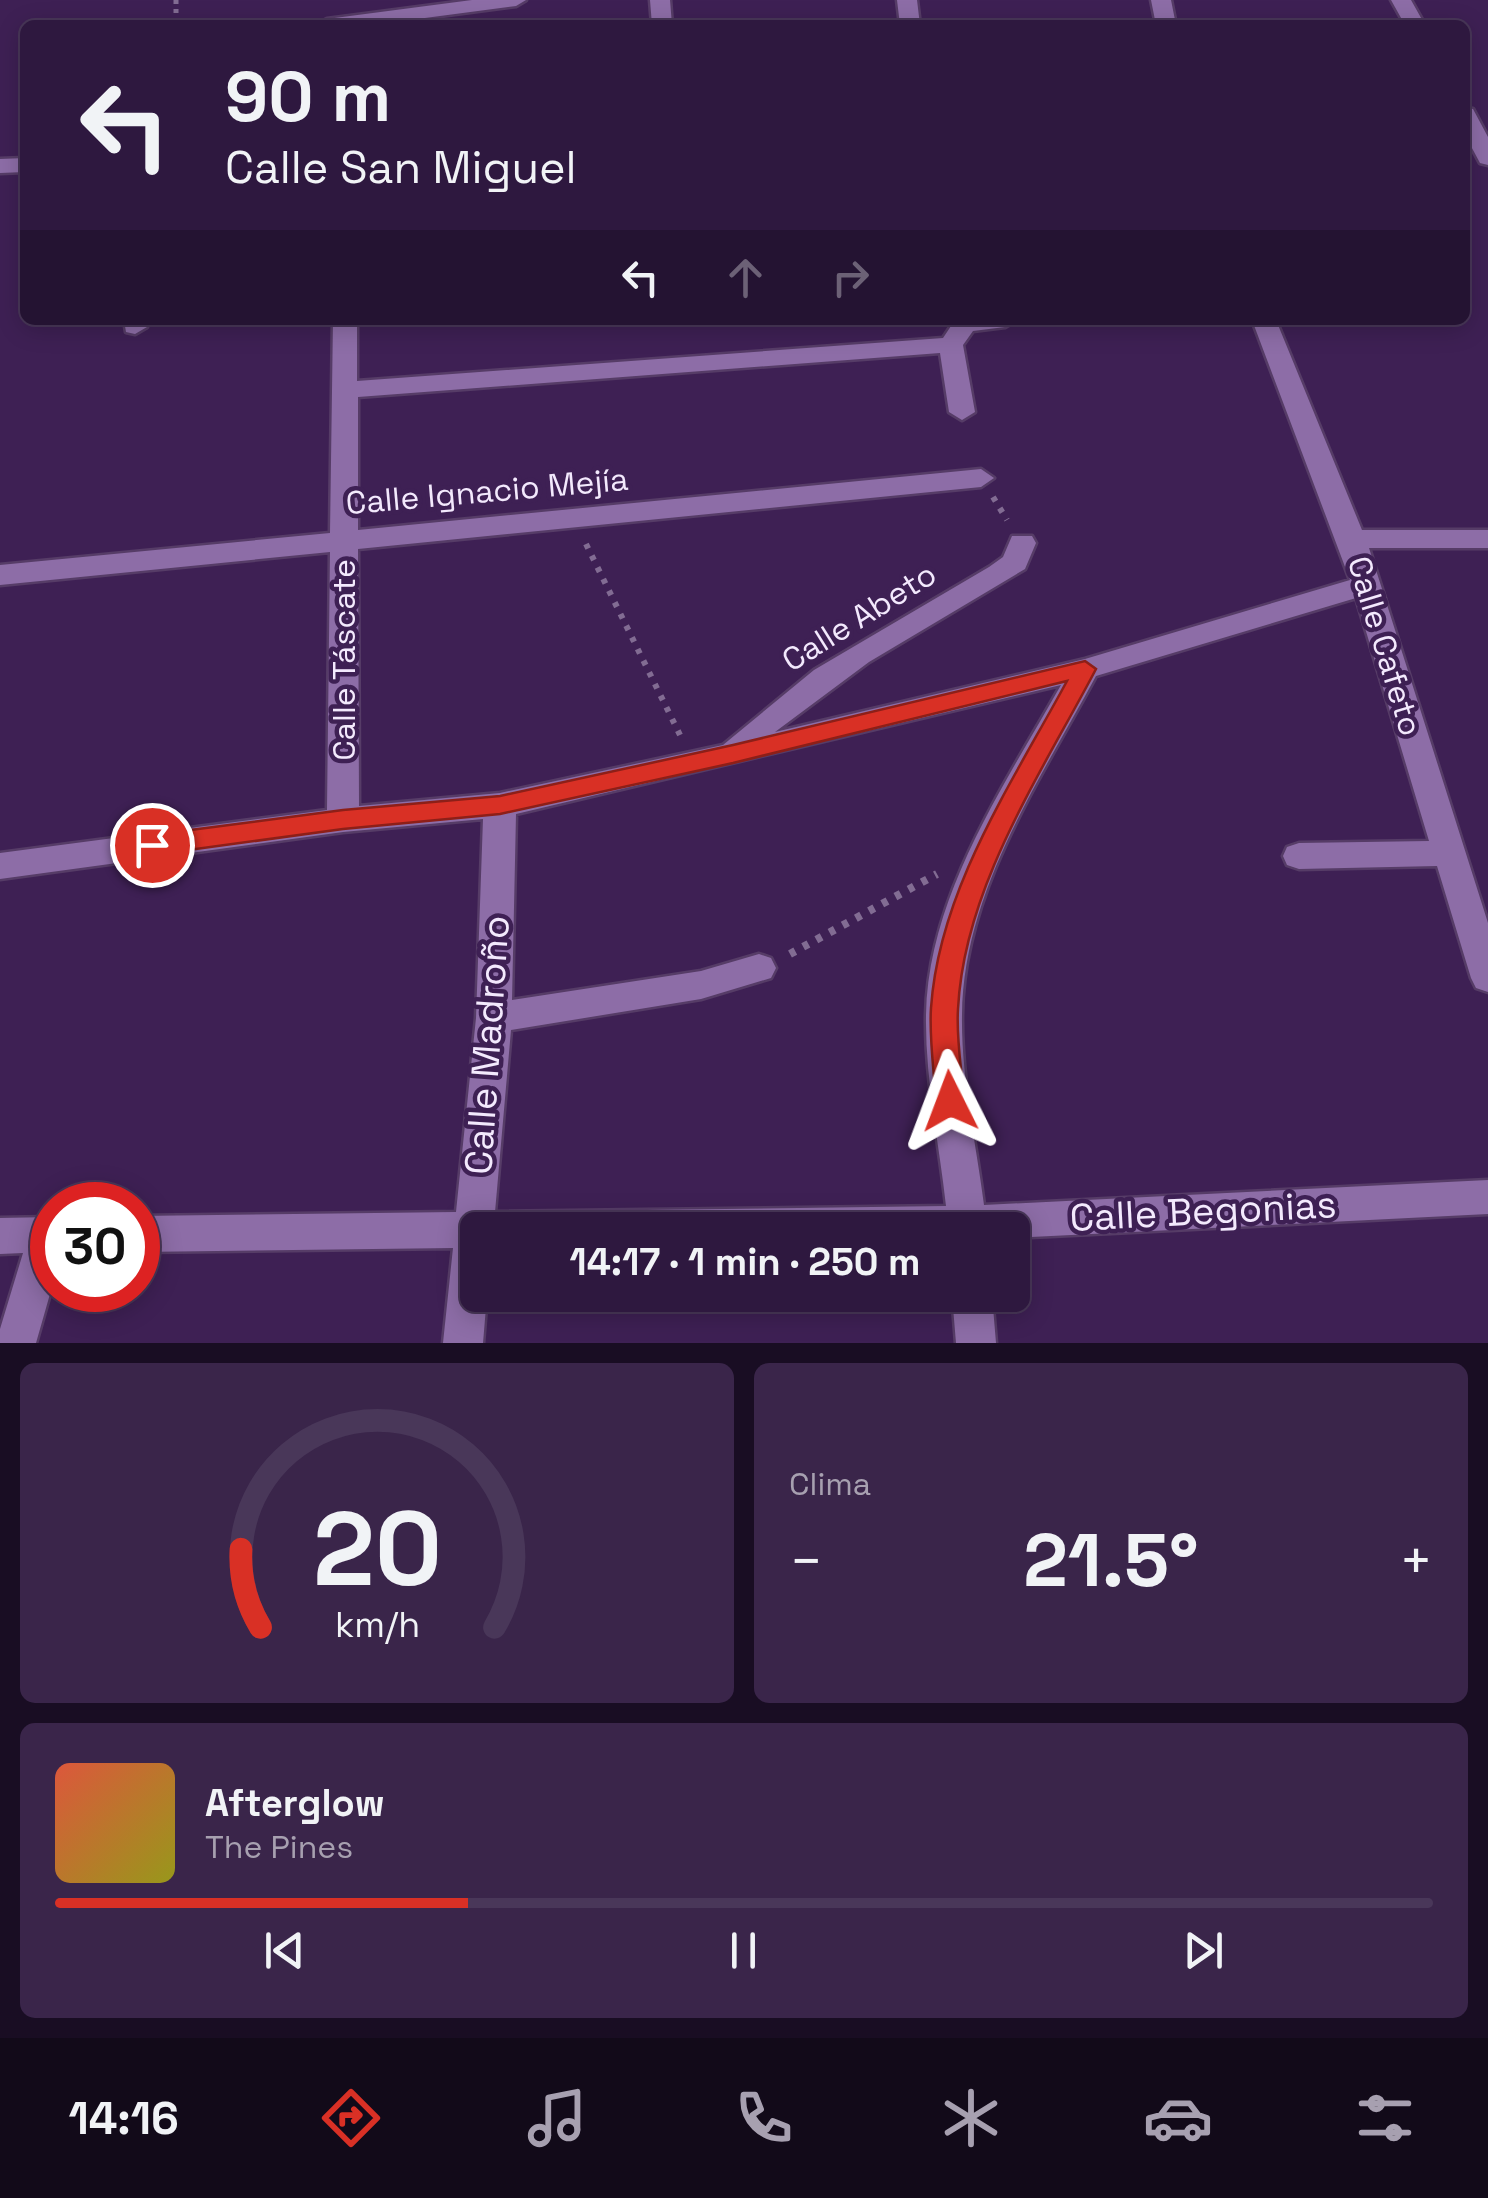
<!DOCTYPE html>
<html lang="es">
<head>
<meta charset="utf-8">
<style>
	:root { --surface:#2e183f; --page:#3a254a; --text:#f1f3f6; --muted:#a7a0b0; --line:#493759; --accent:#d93025 }
	body { margin:0; font-family:"Space Grotesk",sans-serif; background:var(--page); color:var(--text); height:100vh; display:flex; flex-direction:column; font-size:38px; white-space:nowrap }
	* { box-sizing:border-box; margin:0 }
	p { font-size:32px; color:var(--muted) }
	.icon { flex:none; width:55px; height:55px; fill:none; stroke:currentColor; stroke-width:2; stroke-linecap:round; stroke-linejoin:round }
	.map { position:relative; height:1343px; overflow:hidden }
	.details { display:flex; flex-direction:column; gap:20px; padding:20px; background:#190d23; flex:1 }
	.details>* { flex:none }
	.guide { position:absolute; left:20px; top:20px; width:1450px; height:305px; border-radius:15px; box-shadow:0 5px 25px #0003,0 0 0 2px var(--line); background:#2e183f; color:var(--text); overflow:hidden }
	.speed { position:absolute; left:30px; top:1182px; display:flex; gap:20px; font-size:50px; font-weight:700; text-align:center }
	.speed>* { display:grid; place-content:center; width:130px; height:130px; border-radius:50%; background:var(--surface); box-shadow:0 5px 25px #0003,0 0 0 2px var(--line); line-height:1 }
	.speed .limit { border:15px solid #d22; background:#fff; color:#111 }
	.pin { position:absolute; display:grid; place-items:center; width:85px; height:85px; color:#fff; margin:-42px; border:5px solid #fff; border-radius:50%; box-shadow:0 2px 10px #0007 }
	.me { position:absolute; width:110px; margin:-55px; rotate:357deg; stroke-linejoin:round; filter:drop-shadow(0 0 8px #0008) }
	.turn { display:flex; align-items:center; gap:35px; height:210px; padding:0 40px; font-size:45px }
	.turn .icon { width:130px; height:130px; stroke-width:2.5 }
	.turn b { display:block; font-size:70px; line-height:85px }
	.lanes { display:flex; align-items:center; height:95px; padding:0 40px; background:#0003; justify-content:center; gap:50px; direction:ltr }
	.lanes .off { opacity:.35 }
	.big { font-size:75px; font-weight:800; line-height:1.1 }
	.details .card { flex:1; display:flex; flex-direction:column; justify-content:center; gap:15px; min-width:0; padding:0 35px; border-radius:15px; background:var(--page) }
	.details .dial { align-items:center; gap:0 }
	.dial svg { height:260px; overflow:visible; fill:none; stroke:var(--line); stroke-width:7; stroke-linecap:round; text-anchor:middle }
	.dial text { fill:var(--text); stroke:none }
	.song { display:flex; align-items:center; gap:30px }
	.cover { width:120px; height:120px; border-radius:15px; background:linear-gradient(135deg,hsl(10 70% 55%),hsl(60 70% 35%)) }
	.played { height:10px; border-radius:5px; background:linear-gradient(90deg,var(--accent) 30%,var(--line) 30%) }
	.keys { display:flex; justify-content:space-around; direction:ltr }
	.heat { display:flex; justify-content:space-between; align-items:center; font-size:55px; direction:ltr }
	.details .tiles { flex:1; display:grid; gap:20px; grid-template-columns:1fr 1fr }
	.card:last-child { grid-column:span 2 }
	.trip { position:absolute; left:460px; top:1212px; width:570px; height:100px; border-radius:15px; background:var(--surface); box-shadow:0 5px 25px #0003,0 0 0 2px var(--line); font-weight:800; line-height:100px; text-align:center }
	.menu { display:flex; height:160px; justify-content:space-around; align-items:center; background:#120a19; color:var(--muted) }
	.menu .icon { width:70px; height:70px }
	.menu .on { color:var(--accent) }
	.menu b { font-size:45px; color:var(--text) }
	.map>svg:first-child { display:block }
	.lines { fill:none; stroke-linecap:round; stroke-linejoin:round }
	.minor-casing { stroke:#563c67; stroke-width:5 }
	.path-far2 { stroke:#826c93; stroke-width:5; stroke-dasharray:4 5; stroke-linecap:butt }
	.path-far1 { stroke:#826c93; stroke-width:6; stroke-dasharray:5 8; stroke-linecap:butt }
	.path { stroke:#826c93; stroke-width:8; stroke-dasharray:6 9; stroke-linecap:butt }
	.minor { fill:#8d6da7; fill-rule:evenodd }
	.route { fill:#d93025; stroke:#8d1f18; stroke-width:2.5 }
	.labels { text-anchor:middle; stroke-width:9; stroke-linejoin:round; paint-order:stroke }
	.street-label { font-size:32px; fill:#f3e9fd; stroke:#3e2054 }
	.near-street-label { font-size:38px; fill:#f3e9fd; stroke:#3e2054 }
</style>
</head>
<body>
<div class="map">
<svg width="1488" height="1343" viewBox="0 0 1488 1343">
	<rect width="100%" height="100%" fill="#3e2054"/>
	<g class="lines">
		<defs>
			<path id="minor" d="M472,0h54l-10,6 -144,19h-55l10,-6z
				M650,0h20l2,25h-20z
				M897,0h20l3,25h-20z
				M1151,0h20l5,25h-20z
				M1391,0h20l14,25h-20z
				M1465,108l8,1 15,28v28l-8,-2 -15,-28z
				M25,158v14l-25,1v-14z
				M124,320h24l-1,7 -12,7 -9,-2z
				M333,320h24v61l586,-43 12,-18h62l-12,7 -32,4 -10,14 12,67 -13,8 -13,-8 -9,-59 -582,44v133l623,-61 13,9 -13,9 -623,62 1,257 141,-13 223,-48 91,-75 175,-103 14,-10 9,-21h20l4,7 -11,26 -156,93 -94,70 310,-73 265,-79 -98,-260h24l86,210h126v18h-119l119,375v69l-12,-4 -5,-10 -34,-112 -138,3 -12,-4 -4,-9 4,-9 12,-4 130,-2 -73,-243 -260,78c-56,104 -133,216 -134,339 -1,63 14,127 22,190l504,-25v34l-476,24v-8h-534v65h9l-4,48h-40l10,-95 -315,4v-36l318,-4 20,-194 7,-199 -140,13 -343,47v-26l327,-43 3,-258 -330,33v-20l330,-32zM1061,685c-57,101 -133,211 -135,330 -1,64 13,127 20,191l-451,6 16,-182 190,-31 70,-21 5,-10 -5,-10 -12,-4 -58,17 -189,29 4,-186z
				M52,1217v70l-16,56h-36v-14l23,-76 -23,1v-36z
				M952,1295h40l4,48h-40z"/>
		</defs>
		<use href="#minor" class="minor-casing"/>
		<path class="path-far2" d="M176,0v25"/>
		<path class="path-far1" d="M993,497l14,23
			M586,544l94,191"/>
		<path class="path" d="M790,954l147,-80"/>
		<use href="#minor" class="minor"/>
	</g>
	<path class="route" d="M1085,661l11,8c-55,105 -132,218 -138,340 -2,30 4,62 6,92l-4,9 -10,3 -10,-3 -4,-9c-2,-30 -7,-63 -5,-93 8,-118 81,-225 136,-327l-334,82 -233,51 -157,15 -191,26 -9,-3 -3,-7 3,-7 9,-3 191,-25 157,-14 233,-51z"/>
	<g class="labels">
		<g class="street-label">
			<text transform="translate(487 491) rotate(-5)" y="11">Calle Ignacio Mejía</text>
			<text transform="translate(859 617) rotate(-32)" y="11">Calle Abeto</text>
			<text transform="translate(1385 646) rotate(73)" y="11">Calle Cafeto</text>
			<text transform="translate(344 660) rotate(-90)" y="11">Calle Táscate</text>
		</g>
		<g class="near-street-label">
			<text transform="translate(487 1045) rotate(-86)" y="13">Calle Madroño</text>
			<text transform="translate(1203 1211) rotate(-3)" y="13">Calle Begonias</text>
		</g>
	</g>
</svg>
<div class="speed"><div class="limit">30</div></div>
<div class="pin" style="left:152px;top:845px;background:#d93025"><svg class="icon" aria-label="arrive" viewBox="0 0 24 24"><path d="M6 21V4h12l-3 4 3 4H6"/></svg></div>
<svg class="me" style="left:950px;top:1101px" viewBox="-20 -20 40 40"><path d="M0-17L14 15 0 8-14 15z" fill="#d93025" stroke="#fff" stroke-width="4"/></svg>
<div class="trip">14:17 · 1 min · 250 m</div>
<div class="guide">
<div class="turn"><svg class="icon" aria-label="left" viewBox="0 0 24 24"><path d="M17 20v-9H6M10 6l-5 5 5 5"/></svg><div><b>90 m</b>Calle San Miguel</div></div>
<div class="lanes"><svg class="icon" aria-label="left" viewBox="0 0 24 24"><path d="M17 20v-9H6M10 6l-5 5 5 5"/></svg><svg class="icon off" aria-label="ahead" viewBox="0 0 24 24"><path d="M12 20V5M6 11l6-6 6 6"/></svg><svg class="icon off" aria-label="right" viewBox="0 0 24 24"><path d="M7 20v-9h11M14 6l5 5-5 5"/></svg></div>
</div>
</div>
<section class="details">
<div class="tiles">
<div class="card dial"><svg viewBox="0 0 100 80">
<path d="M14 69A42 42 0 1 1 86 69"/>
<path d="M14 69A42 42 0 0 1 8 45" stroke="#d93025"/>
<text x="50" y="56" font-size="32" font-weight="700">20</text>
<text x="50" y="72" font-size="11">km/h</text>
</svg></div>
<div class="card"><p>Clima</p>
<div class="heat"><a>−</a><b class="big">21.5°</b><a>+</a></div>
</div>
<div class="card">
<div class="song"><i class="cover"></i><div><b>Afterglow</b><p>The Pines</p></div></div>
<div class="played"></div>
<div class="keys"><svg class="icon" aria-label="previous" viewBox="0 0 24 24"><path d="M18 5L8 12l10 7zM5 5v14"/></svg><svg class="icon" aria-label="pause" viewBox="0 0 24 24"><path d="M8 5v14M16 5v14"/></svg><svg class="icon" aria-label="next" viewBox="0 0 24 24"><path d="M6 5l10 7-10 7zM19 5v14"/></svg></div>
</div>
</div>
</section>
<nav class="menu">
<b>14:16</b>
<svg class="icon on" aria-label="directions" viewBox="0 0 24 24"><path d="M12 3l9 9-9 9-9-9zM9 14v-3h6M13 9l2 2-2 2"/></svg>
<svg class="icon" aria-label="music" viewBox="0 0 24 24"><path d="M9 18V5l10-2v13"/><circle cx="6" cy="18" r="3"/><circle cx="16" cy="16" r="3"/></svg>
<svg class="icon" aria-label="phone" viewBox="0 0 24 24"><path d="M5 4h4l2 5-3 2q2 4 5 5l2-3 5 2v4C11 20 4 13 5 4z"/></svg>
<svg class="icon" aria-label="climate" viewBox="0 0 24 24"><path d="M12 3v18M4 7l16 10M4 17L20 7"/></svg>
<svg class="icon" aria-label="car" viewBox="0 0 24 24"><path d="M5 17H2v-5l4-1 3-4h7l3 4 3 1v5h-3M9 17h6M6 11h13"/><circle cx="7" cy="17" r="2"/><circle cx="17" cy="17" r="2"/></svg>
<svg class="icon" aria-label="filters" viewBox="0 0 24 24"><path d="M4 7h16M4 17h16"/><circle cx="9" cy="7" r="2"/><circle cx="15" cy="17" r="2"/></svg>
</nav>
</body>
</html>
